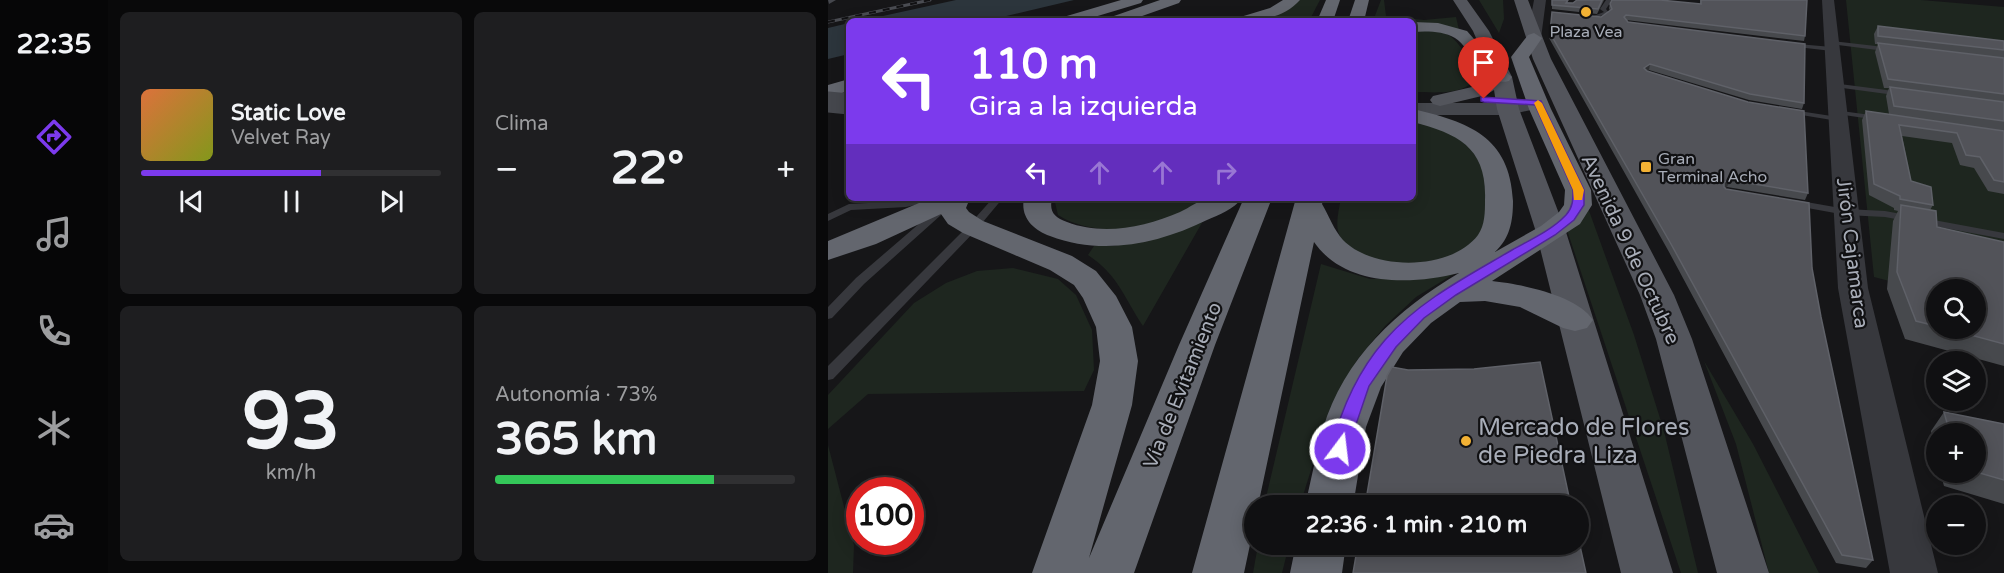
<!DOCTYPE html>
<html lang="es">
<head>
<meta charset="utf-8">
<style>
	:root { --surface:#101012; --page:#1e1e20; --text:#f1f3f6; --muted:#9c9d9f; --line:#303032; --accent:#7c3aed }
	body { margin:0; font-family:"Varela Round",sans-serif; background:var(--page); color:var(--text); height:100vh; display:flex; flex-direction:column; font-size:22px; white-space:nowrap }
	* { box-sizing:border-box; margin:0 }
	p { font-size:20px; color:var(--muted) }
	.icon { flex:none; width:33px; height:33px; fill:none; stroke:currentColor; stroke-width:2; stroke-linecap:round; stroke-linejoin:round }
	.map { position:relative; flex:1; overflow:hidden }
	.sheet { display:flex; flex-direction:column; gap:12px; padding:12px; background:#09090a; width:720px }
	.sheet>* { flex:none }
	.hud { position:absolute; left:18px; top:18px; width:570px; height:183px; border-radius:9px; box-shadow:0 3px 15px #0003,0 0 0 2px var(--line); background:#7c3aed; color:#fff; overflow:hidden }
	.tools { position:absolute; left:1098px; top:279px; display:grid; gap:12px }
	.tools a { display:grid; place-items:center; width:60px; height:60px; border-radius:50%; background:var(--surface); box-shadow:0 3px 15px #0003,0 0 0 2px var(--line); font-size:30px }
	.speed { position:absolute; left:18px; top:477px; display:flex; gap:12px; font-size:30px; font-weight:700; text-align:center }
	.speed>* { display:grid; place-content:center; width:78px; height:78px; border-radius:50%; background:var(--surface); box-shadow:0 3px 15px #0003,0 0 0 2px var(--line); line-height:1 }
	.speed .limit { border:9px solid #d22; background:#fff; color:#111 }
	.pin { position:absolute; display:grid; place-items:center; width:51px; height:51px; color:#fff; margin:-62px -26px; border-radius:50% 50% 50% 0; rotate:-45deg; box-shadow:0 0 6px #0007 }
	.pin .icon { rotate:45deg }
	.me { position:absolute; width:66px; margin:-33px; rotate:15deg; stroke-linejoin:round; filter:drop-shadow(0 0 4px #0008) }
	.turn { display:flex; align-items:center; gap:21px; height:126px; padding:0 24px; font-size:27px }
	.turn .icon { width:78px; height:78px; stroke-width:2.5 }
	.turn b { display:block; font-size:42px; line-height:51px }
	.lanes { display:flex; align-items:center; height:57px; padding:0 24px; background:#0003; justify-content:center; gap:30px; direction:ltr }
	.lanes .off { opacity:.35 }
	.big { font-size:45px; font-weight:700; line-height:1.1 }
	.sheet .card { flex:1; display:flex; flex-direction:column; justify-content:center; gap:9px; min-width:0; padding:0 21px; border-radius:9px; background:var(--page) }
	.sheet .dial { align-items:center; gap:0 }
	.dial b { font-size:78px; line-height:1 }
	.song { display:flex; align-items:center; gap:18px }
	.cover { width:72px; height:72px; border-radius:9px; background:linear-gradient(135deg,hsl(20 70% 55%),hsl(70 70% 35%)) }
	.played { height:6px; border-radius:3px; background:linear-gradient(90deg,var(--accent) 60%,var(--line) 60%) }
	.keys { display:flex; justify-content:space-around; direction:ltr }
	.heat { display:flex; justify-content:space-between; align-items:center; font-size:33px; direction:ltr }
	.charge { height:9px; border-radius:4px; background:linear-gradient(90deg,#34c759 73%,var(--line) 0) }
	.sheet .tiles { flex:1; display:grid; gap:12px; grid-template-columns:repeat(2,1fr) }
	.trip { position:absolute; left:416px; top:495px; width:345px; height:60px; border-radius:30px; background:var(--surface); box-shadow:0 3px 15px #0003,0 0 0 2px var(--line); font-weight:700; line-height:60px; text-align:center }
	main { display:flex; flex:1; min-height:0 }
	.tab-bar { display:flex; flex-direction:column; width:108px; justify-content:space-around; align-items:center; background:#060607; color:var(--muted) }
	.tab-bar .icon { width:42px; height:42px }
	.tab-bar .on { color:var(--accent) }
	.tab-bar b { font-size:27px; color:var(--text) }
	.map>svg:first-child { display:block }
	.green { fill:#1e261f }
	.water { fill:#2c353c }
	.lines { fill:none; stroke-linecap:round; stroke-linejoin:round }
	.service { fill:#37383d; fill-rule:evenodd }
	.tertiary { fill:#37383d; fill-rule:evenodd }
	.secondary { fill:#45474d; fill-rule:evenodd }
	.primary { fill:#53555c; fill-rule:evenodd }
	.motorway { fill:#63666e; fill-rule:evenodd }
	.rail-casing { stroke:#4a4c52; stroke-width:3 }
	.rail { stroke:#111113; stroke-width:2; stroke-dasharray:7; stroke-linecap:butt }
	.secondary-bridge { stroke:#45474d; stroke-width:21 }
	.wall { fill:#47494d; fill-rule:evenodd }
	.shaded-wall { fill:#2f3033 }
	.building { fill:#525359; stroke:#5f6168; stroke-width:1.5 }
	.route { fill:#7c3aed; stroke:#51269a; stroke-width:1.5 }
	.slow { fill:#f59e0b }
	.poi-dot { fill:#f2b134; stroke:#111113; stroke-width:2 }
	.labels { text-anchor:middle; stroke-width:4.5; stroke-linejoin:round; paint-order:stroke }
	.far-poi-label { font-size:16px; fill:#a8adb8; stroke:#111113 }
	.street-label { font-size:20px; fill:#a8adb8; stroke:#111113 }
	.near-poi-label { font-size:24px; fill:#a8adb8; stroke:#111113; text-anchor:start }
</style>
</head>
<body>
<main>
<nav class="tab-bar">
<b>22:35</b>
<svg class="icon on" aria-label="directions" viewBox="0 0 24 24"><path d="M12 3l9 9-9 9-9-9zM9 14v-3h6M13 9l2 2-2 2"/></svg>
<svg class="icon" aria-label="music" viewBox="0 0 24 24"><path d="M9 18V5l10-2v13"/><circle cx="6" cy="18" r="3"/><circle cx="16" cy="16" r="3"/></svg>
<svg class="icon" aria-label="phone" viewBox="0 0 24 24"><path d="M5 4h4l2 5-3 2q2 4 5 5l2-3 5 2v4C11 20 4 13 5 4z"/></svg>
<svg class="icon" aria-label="climate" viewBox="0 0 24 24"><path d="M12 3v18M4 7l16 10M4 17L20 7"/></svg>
<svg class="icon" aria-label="car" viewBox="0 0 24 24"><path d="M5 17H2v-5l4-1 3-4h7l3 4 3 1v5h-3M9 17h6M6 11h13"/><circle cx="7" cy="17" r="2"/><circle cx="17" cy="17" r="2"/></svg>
</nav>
<section class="sheet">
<div class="tiles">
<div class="card">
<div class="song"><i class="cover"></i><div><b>Static Love</b><p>Velvet Ray</p></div></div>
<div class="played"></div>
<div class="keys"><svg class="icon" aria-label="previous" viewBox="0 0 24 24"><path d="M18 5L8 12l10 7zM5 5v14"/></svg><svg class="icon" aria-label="pause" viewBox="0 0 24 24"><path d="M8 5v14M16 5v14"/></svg><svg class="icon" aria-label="next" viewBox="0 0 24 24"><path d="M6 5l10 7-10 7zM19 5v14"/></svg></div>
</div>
<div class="card"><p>Clima</p>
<div class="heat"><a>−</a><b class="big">22°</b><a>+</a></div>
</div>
<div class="card dial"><b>93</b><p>km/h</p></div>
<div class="card"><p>Autonomía · 73%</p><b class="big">365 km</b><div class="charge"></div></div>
</div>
</section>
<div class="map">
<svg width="1176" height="573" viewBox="0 0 1176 573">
	<rect width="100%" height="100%" fill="#161618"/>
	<path class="green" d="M472,0h20l-11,21h-59z
		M553,0h3l2,16 38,4 32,-3 3,13 -46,-6v-3h-40z
		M651,0h24l1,19 -5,14z
		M1018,0h75l83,7v303l-28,-20h-40v3l-62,-16z
		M585,28c12,1 27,1 37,8 10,7 32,38 19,49 -13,10 -40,7 -56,7z
		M585,119c15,5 34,9 47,18 19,12 29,37 27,59 0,10 1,23 -2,32 -14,46 -128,49 -146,6 -4,-10 0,-25 2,-36h72z
		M226,198h155c-40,27 -107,45 -151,17z
		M760,208l46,127 30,96 34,142h-17l-114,-343z
		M375,221l-60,105c-20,-30 -24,-50 -55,-71l6,-9h20z
		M493,264l49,15 42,-1 50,-9 -46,28 -31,29 -28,34 -26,46 -31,99 -36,1z
		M185,268l45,11 18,16 16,35 2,40 -10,21 -216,3 -40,35v-34l86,-92 32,-20 31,-12z
		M876,361l49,83 66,129h-50l-33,-129z
		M0,445l26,100 -1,28h-25z
		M430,545h31l-7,28h-29z"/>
	<path class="water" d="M128,0h118l-89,21h-125z
		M21,23v31l-21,5v-31z"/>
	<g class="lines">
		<path class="service" d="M778,0h6l-6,9 3,4 -18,6v-2l13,-5 -4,-3z
			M1004,41l61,7 3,2 -3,2 -63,-8z
			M958,43l46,4 3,2 -3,2 -44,-5z
			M1004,83l70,9 4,2 -4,2 -67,-9h-3z
			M958,109l52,8 4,2 -4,2 -49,-8 -4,-2z
			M1006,110l44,6 4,2 -4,2 -41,-6 -4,-2z
			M92,198h19l-2,2 -31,7 -55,3 -23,11v-7l21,-10 57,-3z
			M121,198h11l-96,86 -32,34 -4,1v-12l28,-29z
			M165,198h10l-26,31 -144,150 -5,1v-14l141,-141z
			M967,200l51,9 39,2 119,22v6l-119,-22 -39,-2 -55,-10v-4z"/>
		<path class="tertiary" d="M706,0h12l-5,38 -7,4 -7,-4z
			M994,0h12l34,288 70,285h-48l-52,-285z"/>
		<path class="secondary" d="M0,0h8l-7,4z
			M710,97l7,2 3,4 -3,4 -37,8h-95v-12h95z"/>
		<path class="primary" d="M625,0h14l22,31 23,46 7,32 47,123 107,341h-52l-85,-341 -39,-123 -3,-19 -8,5 -46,11 -7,-2 -3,-4 3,-4 39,-9 20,-12 -19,-44z
			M686,0h14l23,59 123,236 18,44 77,234h-52l-61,-234 -16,-44 -107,-236z"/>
		<path class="motorway" d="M293,0h22l-2,3 -60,18h-24l3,-3z
			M332,0h21l-2,3 -51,18 -20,-1 3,-3z
			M455,0h17c-17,19 -42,21 -66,21l3,-3 33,-10z
			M498,0h14l-7,21h-16z
			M527,0h14l-5,21h-16z
			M585,22l25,1 29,8 28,32 17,14 -3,4c-28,7 -35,-31 -54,-43 -12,-7 -28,-7 -42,-6z
			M706,33l8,5 -13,19 22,52 40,81 1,15 -12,19 -88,57c28,3 85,14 101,39l-6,8 -12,3 -12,-3 -43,-21 -35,-6 -25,1 -29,21 -28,29 -22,35 -15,40 -13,79h-48c6,-26 11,-52 18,-77 20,-70 75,-120 136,-156 -48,12 -114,14 -145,-31l-56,264h-4v20l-10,47h-52l104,-375h28l-2,6c7,12 12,26 21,36 30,31 108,31 135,-5 7,-10 7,-23 7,-35 2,-52 -26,-66 -72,-78v-13c55,13 97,27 100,92 0,20 -3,37 -18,51l46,-26 18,-14 5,-7 1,-15 -36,-81 -18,-52 17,-22z
			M21,79v12l-21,6v-12z
			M103,198h39l-4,10 3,4 14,9 89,35 24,15 20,25 16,31 6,34 -6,44 -43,153 90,-213 65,-147h28l-57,147 -81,228h-102l60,-168 8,-44 -4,-34 -13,-29 -9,-13 -24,-15 -87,-37 -15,-9 -7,-10 -65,30 -48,16v-19z
			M196,198h28c-3,14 2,19 15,24 36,14 78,5 113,-10 9,-4 19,-12 29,-14 10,-2 22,0 33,0 -8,11 -23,17 -35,22 -49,24 -105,36 -157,16 -17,-6 -30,-19 -26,-38z
			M468,544h50l-4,29h-52z"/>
		<defs>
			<path id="rail" d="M0,22l102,-22"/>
		</defs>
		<use href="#rail" class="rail-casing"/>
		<use href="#rail" class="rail"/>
		<path class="secondary-bridge" d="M0,102l21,2"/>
	</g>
	<path class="wall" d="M724,0l21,3 4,-3h27l-7,14 -45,-5z
		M872,0h107l-2,36 -1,5 -178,-21 2,2 176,81 -2,6 -53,-9 -100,-30 -3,1 162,122 -3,7 -78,-13 -2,1 87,80 9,49 52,243 -7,8 -30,-5 -167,-311 -120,-214 3,-26 49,5 9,-6 -1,-3 1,-4h90z
		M1050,26l126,15v153l-16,-3 -14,-23 -14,-3 -8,-22 -50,-7 9,45 22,24 -3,5 7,17 67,15v124l-99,-27 -18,-50 6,-68 5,-10 -4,-1v-2l-25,-13 -7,-75 4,-9 23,3 -3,-18 3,-8h-5l-9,-36 3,-8h-3l-1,-10zM1108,290l40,38h-40z
		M1116,412l60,12v80l-60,-18 -4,-14h36v-38h-40v21l-5,-24z"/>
	<path class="shaded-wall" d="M822,64l-1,6 -6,4 1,-6z
		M902,180l-3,7 -5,2 2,-7z"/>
	<path class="building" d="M724,0h16l-2,3h7l4,-3h25l-4,9 -46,-4z
		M784,0h48l41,4v-4h106l-2,36 -179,-21 -2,2 4,5 177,22 -1,59 -54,-9 -100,-30 -6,4 3,3 101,31 56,9 4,82 -78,-13 -6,2v5l2,2 83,14 3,65 9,49 52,243 -31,-5 -171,-311 -121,-211 2,-21 49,5 11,-8 -2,-5z
		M1050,26l126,15v9l-126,-14z
		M1050,43l126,15v36l-116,-15z
		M1062,87l114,15v19l-110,-15z
		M1038,111l138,20v51l-10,-2 -14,-23 -14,-2 -9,-22 -58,-8 12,56 20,6 2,18 -33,-6v-3l-26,-12z
		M1073,205l35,6 1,16 67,15v102l-59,-16h31v-38h-40v36l-20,-5 -19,-49z
		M712,362l31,144h-206l22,-130 5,-9 16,3 66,-1z
		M1116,412l60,12v56l-28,-8v-38h-26z
		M750,537l8,36h-233l5,-29h220z"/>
	<path class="route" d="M653,97l60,4 43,89v15l-10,15 -19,15 -99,60 -32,23 -28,29 -27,39 -23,68 -6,3 -6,-3 -3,-5c10,-40 27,-78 54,-109 35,-40 83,-64 127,-90 18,-10 40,-20 54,-35 7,-8 7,-15 7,-25l-38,-85 -51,-3 -3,-1z"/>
	<path class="slow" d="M710,100l4,3 42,87 -2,10h-8l-1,-10 -39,-87z"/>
	<g class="poi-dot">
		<circle cx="758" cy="12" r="6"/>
		<rect x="812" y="161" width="12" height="12" rx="3"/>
		<circle cx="638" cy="441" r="6"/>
	</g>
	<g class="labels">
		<g class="far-poi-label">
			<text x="758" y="37">Plaza Vea</text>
			<text x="830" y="164" text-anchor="start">Gran<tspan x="830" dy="18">Terminal Acho</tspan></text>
		</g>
		<g class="street-label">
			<text transform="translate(803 249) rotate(65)" y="7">Avenida 9 de Octubre</text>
			<text transform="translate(1025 253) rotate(83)" y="7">Jirón Cajamarca</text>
			<text transform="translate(354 385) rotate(-68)" y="7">Vía de Evitamiento</text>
		</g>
		<g class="near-poi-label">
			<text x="650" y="435">Mercado de Flores<tspan x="650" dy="28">de Piedra Liza</tspan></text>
		</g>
	</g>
</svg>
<div class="tools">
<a><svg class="icon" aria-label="search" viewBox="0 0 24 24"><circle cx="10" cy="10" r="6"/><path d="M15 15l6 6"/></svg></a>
<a><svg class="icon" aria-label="layers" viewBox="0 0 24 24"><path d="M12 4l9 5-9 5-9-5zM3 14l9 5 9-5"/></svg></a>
<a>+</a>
<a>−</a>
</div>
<div class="speed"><div class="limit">100</div></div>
<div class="pin" style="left:656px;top:99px;background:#d93025"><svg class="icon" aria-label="arrive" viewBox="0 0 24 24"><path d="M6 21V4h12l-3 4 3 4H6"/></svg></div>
<svg class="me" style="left:512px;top:449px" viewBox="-20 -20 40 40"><circle r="17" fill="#7c3aed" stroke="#fff" stroke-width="3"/><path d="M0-11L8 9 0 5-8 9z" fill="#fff"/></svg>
<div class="trip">22:36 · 1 min · 210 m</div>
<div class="hud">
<div class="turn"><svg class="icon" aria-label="left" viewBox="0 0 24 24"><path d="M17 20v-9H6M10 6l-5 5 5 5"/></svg><div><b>110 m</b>Gira a la izquierda</div></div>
<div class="lanes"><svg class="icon" aria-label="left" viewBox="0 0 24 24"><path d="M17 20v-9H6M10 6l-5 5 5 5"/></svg><svg class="icon off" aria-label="ahead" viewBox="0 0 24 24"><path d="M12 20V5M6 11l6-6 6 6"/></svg><svg class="icon off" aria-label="ahead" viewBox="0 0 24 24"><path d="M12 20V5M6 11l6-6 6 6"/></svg><svg class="icon off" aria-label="right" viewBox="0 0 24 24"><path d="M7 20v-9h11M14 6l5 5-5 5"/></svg></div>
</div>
</div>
</main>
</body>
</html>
